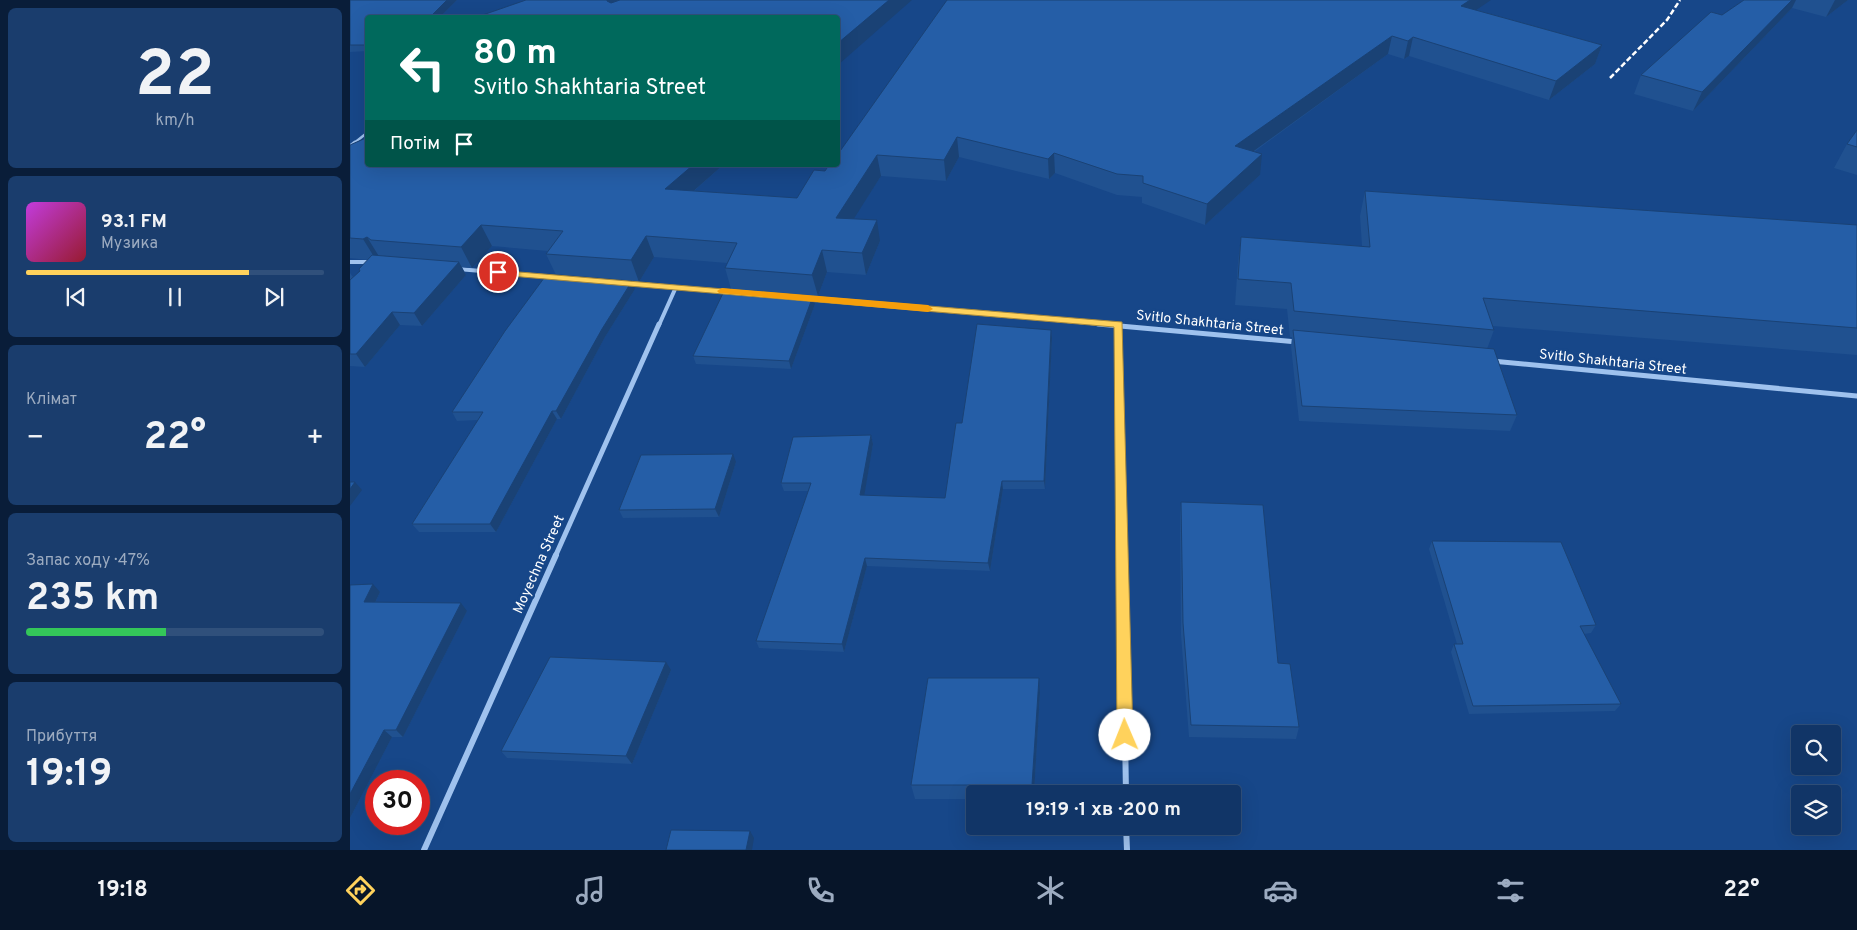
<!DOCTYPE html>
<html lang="uk">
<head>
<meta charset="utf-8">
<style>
	:root { --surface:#113567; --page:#1a3d6d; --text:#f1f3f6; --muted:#9cabc0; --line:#30507b; --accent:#ffd25c }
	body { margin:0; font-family:Overpass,sans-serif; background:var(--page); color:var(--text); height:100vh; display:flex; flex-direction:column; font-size:19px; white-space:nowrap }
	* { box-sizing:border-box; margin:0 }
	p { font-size:16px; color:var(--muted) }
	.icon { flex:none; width:28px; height:28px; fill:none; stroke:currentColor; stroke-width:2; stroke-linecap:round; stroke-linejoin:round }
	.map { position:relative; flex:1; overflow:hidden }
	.details { display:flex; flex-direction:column; gap:8px; padding:8px; background:#091d39; width:350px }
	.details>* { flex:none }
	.hud { position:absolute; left:15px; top:15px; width:475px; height:152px; border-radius:5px; box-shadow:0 5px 20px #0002,0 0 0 1px var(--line); background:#00695c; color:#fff; overflow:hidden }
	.controls { position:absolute; left:1441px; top:725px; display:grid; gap:10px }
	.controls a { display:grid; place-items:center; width:50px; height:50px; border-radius:5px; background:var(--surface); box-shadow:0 5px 20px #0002,0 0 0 1px var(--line); font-size:25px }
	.speed { position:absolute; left:15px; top:770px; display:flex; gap:10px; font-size:25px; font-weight:700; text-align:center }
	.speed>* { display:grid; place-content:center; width:65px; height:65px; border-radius:50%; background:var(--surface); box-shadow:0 5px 20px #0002,0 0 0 1px var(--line); line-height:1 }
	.speed .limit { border:8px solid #d22; background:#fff; color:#111 }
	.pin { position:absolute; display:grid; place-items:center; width:42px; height:42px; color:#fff; margin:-21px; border:2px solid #fff; border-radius:50%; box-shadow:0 1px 5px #0007 }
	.me { position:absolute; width:55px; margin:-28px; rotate:359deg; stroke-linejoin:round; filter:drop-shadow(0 0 4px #0008) }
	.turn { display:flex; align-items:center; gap:18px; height:105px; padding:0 25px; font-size:22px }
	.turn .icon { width:65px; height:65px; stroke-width:2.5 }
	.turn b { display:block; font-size:35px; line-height:42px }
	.then { display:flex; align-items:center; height:48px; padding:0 25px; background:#0003; gap:10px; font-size:19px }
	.big { font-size:38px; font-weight:700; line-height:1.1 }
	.details .widget { flex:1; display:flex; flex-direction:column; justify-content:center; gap:8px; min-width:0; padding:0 18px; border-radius:8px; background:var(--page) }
	.details .dial { align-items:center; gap:0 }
	.dial b { font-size:65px; line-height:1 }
	.song { display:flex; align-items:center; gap:15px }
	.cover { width:60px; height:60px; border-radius:8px; background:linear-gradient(135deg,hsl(290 70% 55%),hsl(350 70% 35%)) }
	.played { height:5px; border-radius:2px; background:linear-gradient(90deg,var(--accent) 75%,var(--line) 75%) }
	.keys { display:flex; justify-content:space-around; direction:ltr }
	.heat { display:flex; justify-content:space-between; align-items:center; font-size:28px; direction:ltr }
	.charge { height:8px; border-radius:4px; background:linear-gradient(90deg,#34c759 47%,var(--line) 0) }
	.trip { position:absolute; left:616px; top:785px; width:275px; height:50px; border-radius:5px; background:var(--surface); box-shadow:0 5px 20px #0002,0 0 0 1px var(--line); font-weight:700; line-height:50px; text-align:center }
	.tabs { display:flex; height:80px; justify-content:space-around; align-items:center; background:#071529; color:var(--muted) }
	.tabs .icon { width:35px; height:35px }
	.tabs .active { color:var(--accent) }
	.tabs b { font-size:22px; color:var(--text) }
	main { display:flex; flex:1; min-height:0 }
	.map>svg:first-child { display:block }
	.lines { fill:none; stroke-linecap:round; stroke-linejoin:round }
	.lane-far1 { stroke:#9fc2ee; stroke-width:2.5 }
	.lane { stroke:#9fc2ee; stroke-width:3 }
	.street-far2 { stroke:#9fc2ee; stroke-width:4 }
	.street-far1 { stroke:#9fc2ee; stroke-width:5 }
	.street { stroke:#9fc2ee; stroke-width:6 }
	.rail { stroke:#fff; stroke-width:2.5; stroke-dasharray:5.5 2.5; stroke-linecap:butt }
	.wall { fill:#205190 }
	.shaded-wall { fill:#1a4275 }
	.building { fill:#255ea7; stroke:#1a4275 }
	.route { fill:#ffd25c; stroke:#a6883c }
	.slow { fill:#f59e0b }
	.labels { text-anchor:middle; stroke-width:5; stroke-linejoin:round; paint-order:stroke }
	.street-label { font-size:14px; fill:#fff; stroke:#174789 }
</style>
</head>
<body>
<main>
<section class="details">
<div class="widget dial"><b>22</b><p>km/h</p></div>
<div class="widget">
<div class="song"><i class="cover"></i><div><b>93.1 FM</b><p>Музика</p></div></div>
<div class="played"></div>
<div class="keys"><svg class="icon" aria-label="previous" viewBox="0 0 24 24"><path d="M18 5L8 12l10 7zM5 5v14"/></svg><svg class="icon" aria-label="pause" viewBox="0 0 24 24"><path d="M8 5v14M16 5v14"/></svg><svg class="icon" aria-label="next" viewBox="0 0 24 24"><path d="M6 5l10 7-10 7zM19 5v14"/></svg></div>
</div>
<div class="widget"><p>Клімат</p>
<div class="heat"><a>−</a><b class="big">22°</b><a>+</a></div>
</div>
<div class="widget"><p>Запас ходу · 47%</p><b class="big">235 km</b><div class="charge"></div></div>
<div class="widget"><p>Прибуття</p><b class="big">19:19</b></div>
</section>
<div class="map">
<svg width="1507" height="850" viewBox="0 0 1507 850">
	<rect width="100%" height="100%" fill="#174789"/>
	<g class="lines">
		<path class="lane-far1" d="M3,144l15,-12"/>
		<path class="lane" d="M0,146l5,-4"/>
		<path class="street-far2" d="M0,262h23
			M108,269l94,8
			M278,283l101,9
			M457,298l305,27
			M309,325l17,-38"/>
		<path class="street-far1" d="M748,324l199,18
			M769,325l3,232
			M1142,361l365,35
			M205,557l104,-233"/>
		<path class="street" d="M772,555l4,239
			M776,826l1,24
			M74,850l132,-295"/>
		<path class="rail" d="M1260,78l57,-58 13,-20"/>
	</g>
	<path class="wall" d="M0,0h107l-18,18h-71v33l-18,1z
		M1394,0h104l-22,17 -34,-9 -99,103 -59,-17 7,-19 81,-60z
		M1127,10l125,35 -7,19 -46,36 -140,-44 -5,3 -16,-5 -134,98 6,23 -55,50 -63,-22v-6l-25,-2 -62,-22 -6,6 -90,-22 -13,24 -65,-5 -28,43 27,22 -14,34 -39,-3 -9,24h-5l2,8 -24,65 -95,-5 -3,-8 38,-67 -6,-21 2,-5 -73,-6 -15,25 -7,-1 3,8 -30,48 -44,82h-4l-61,113h-77l-7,-8 66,-104 -21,1 -5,-9 104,-137 -10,-21 2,-3 -56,-5 -20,22 -10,-1 4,8 -44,51 -22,-1 -35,42 -15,-1v-93l3,4 7,-6 8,-11 -18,-2v-113l18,20h355l-29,26 103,7 28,-27 4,-6z
		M1507,130v45l-23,-7 13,-24z
		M1015,191l492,34v130l-364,-29 1,4 -7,19 30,66 -7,16 -211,-10 -8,-75 1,-9h-2l-3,-28 -52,-4 3,-43 3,-25 121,9 -2,-30z
		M701,330l1,8 -7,151h-42l-13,82 -123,-5 -23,86 -85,-4 -3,-7 52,-150h-24l-3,-8 90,-48 2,9 -9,51 81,3 17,-75z
		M386,462l-17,55 -96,1 -4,-8z
		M831,502l97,161 21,64 -3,12 -107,-2 -8,-102 -1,-120z
		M1082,541l164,84 -5,8 -7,1 37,70 -6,7 -146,3 -18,-62 3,-8h3l-28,-95z
		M0,585l30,7 -5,11 92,8 -64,126h-11l-42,81z
		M321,670l-39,94 -125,-6 -6,-7z
		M690,693l-6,101h-59v5h-60l-4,-14z"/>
	<path class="shaded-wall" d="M97,0h10l-18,18h-10z
		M257,0h48l-40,15 -8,-14z
		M539,0h23l-74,65v-22z
		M1120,0h21l-34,23 4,-17z
		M1442,0h4l-4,8 -99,103 9,-19z
		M1485,0h13l-22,17z
		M1042,36l-4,18 -155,112 2,-20z
		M1063,37l-4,19 -5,3 4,-18z
		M1252,45l-7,19 -46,36 7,-19z
		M607,137l2,20 -13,24 -2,-21z
		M704,153l1,20 -6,6 -1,-20z
		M912,154l-2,21 -55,50 2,-21z
		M527,155l4,21 -40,63 -5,-21z
		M343,165h30l-51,45 -7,-21z
		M527,220l3,21 -14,34 -4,-22z
		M131,225l11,21 -20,22 -11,-21z
		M296,236l8,21 -15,25 -8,-22z
		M17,237l13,21 -4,2 -13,-21z
		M472,250l5,22 -9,24 -6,-21z
		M109,262l7,13 -44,51 -8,-13z
		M282,281l3,8 -30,48 -44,82 -5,-8 46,-82z
		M463,296l2,8 -24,65 -2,-8z
		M42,312l8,13 -35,42 -9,-13z
		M701,330l1,8 -7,151 -1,-8z
		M202,411l5,8 -61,113 -6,-8z
		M521,435l2,9 -10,59 -3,-8z
		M383,454l3,8 -17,55 -4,-8z
		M652,481l1,8 -13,82 -2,-8z
		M5,482l7,8 -12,16v-17z
		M515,558l2,8 -23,86 -2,-8z
		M23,584l7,8 -9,19 -7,-9z
		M111,603l6,8 -64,126 -7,-7z
		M316,662l5,8 -39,94 -6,-8z
		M689,678l1,15 -6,101h-1l-1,-9z
		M34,730l8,7 -42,81v-24z
		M400,831l4,7 -2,12h-6z"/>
	<path class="building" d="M0,0h97l-18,18h-61v27h-18z
		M176,0h81v1l4,2 9,-3h269l-51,43v-25h-364z
		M597,0h523l-9,6 141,39 -46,36 -143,-44 -5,4 -16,-5 -157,110 27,8 -55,50 -64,-21v-7l-26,-2 -63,-21 -6,6 -91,-22 -13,23 -67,-5 -41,63 41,2 -15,33 -40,-3 -10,25 -87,-7 12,-25 -91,-7 -15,24 -85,-6 17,-23 -82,-6 -20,22 -90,-7 -4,-3 -4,2 -13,-1v-93l18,-8v28h325l-28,24 132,9 17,-28 11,1 4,-6h9v-11z
		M1394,0h48l-90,92 -61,-17 70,-63 11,3z
		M1507,130v17l-10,-3z
		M1015,191l492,34v103l-374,-30 11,32 -200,-19 -3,-28 -53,-4 3,-42 129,10z
		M22,255l87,7 -45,51 -22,-1 -36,42h-6v-74l10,-9 -1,-2z
		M197,274l85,7 -30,48 -46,82h-4l-62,113h-78l71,-112h-31l53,-81z
		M375,289l88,7 -24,65 -96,-5z
		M627,324l74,6 -7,151h-42l-14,82 -123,-5 -23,86 -86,-3 55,-158h-30l12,-46 78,-2 -11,60 85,3 11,-75h6z
		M943,330l201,19 23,66 -215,-9z
		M383,454l-18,55 -96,1 22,-55z
		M0,482h5l-5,7z
		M831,502l82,3 15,158 12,1 9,63 -108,-2 -8,-102z
		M1082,541l129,1 35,83 -16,1 41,78 -148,2 -19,-62h9z
		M23,584l-9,18 97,1 -65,127h-12l-34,64v-209z
		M200,657l116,5 -40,94 -125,-5z
		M578,678h111l-7,107h-121z
		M321,830l79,1 -4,19h-80z"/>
	<path class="route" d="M145,270l627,52 11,413 -3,5 -5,2 -5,-2 -3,-5 -3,-408 -616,-52 -5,-3z"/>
	<path class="slow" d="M372,288l206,17 5,4 -5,3 -209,-19 -2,-2z"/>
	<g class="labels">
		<g class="street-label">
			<text transform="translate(860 322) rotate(6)" y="5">Svitlo Shakhtaria Street</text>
			<text transform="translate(1263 361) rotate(6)" y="5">Svitlo Shakhtaria Street</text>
			<text transform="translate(188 564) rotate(-66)" y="5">Moyechna Street</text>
		</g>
	</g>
</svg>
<div class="controls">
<a><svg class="icon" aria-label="search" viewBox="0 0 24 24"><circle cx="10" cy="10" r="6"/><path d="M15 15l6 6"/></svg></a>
<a><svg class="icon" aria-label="layers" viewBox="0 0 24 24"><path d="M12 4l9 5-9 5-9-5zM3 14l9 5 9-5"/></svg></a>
</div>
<div class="speed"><div class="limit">30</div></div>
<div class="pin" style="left:148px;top:272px;background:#d93025"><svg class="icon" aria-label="arrive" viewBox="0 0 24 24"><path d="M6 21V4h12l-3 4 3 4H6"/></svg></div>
<svg class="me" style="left:775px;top:735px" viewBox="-20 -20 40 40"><circle r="19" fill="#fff"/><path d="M0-13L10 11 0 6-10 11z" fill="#ffd25c"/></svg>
<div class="trip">19:19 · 1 хв · 200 m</div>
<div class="hud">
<div class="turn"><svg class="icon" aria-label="left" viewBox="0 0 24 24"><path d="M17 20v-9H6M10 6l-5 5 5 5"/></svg><div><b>80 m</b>Svitlo Shakhtaria Street</div></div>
<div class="then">Потім<svg class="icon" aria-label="arrive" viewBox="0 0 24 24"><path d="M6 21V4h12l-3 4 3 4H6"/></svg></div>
</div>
</div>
</main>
<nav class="tabs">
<b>19:18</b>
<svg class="icon active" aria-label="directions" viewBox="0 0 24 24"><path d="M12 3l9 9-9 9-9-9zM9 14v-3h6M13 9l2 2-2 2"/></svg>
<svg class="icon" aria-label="music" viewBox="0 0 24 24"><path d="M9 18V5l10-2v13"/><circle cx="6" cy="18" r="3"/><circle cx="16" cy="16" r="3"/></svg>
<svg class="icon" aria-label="phone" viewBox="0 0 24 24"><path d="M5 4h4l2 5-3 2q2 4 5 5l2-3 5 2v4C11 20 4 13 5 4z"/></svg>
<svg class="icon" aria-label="climate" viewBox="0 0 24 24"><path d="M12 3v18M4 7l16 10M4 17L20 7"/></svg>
<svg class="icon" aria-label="car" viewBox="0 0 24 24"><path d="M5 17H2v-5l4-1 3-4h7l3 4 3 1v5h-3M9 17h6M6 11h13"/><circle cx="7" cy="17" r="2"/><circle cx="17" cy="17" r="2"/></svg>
<svg class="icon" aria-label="filters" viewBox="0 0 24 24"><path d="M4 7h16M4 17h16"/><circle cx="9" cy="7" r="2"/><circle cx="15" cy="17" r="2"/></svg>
<b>22°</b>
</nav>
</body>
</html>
